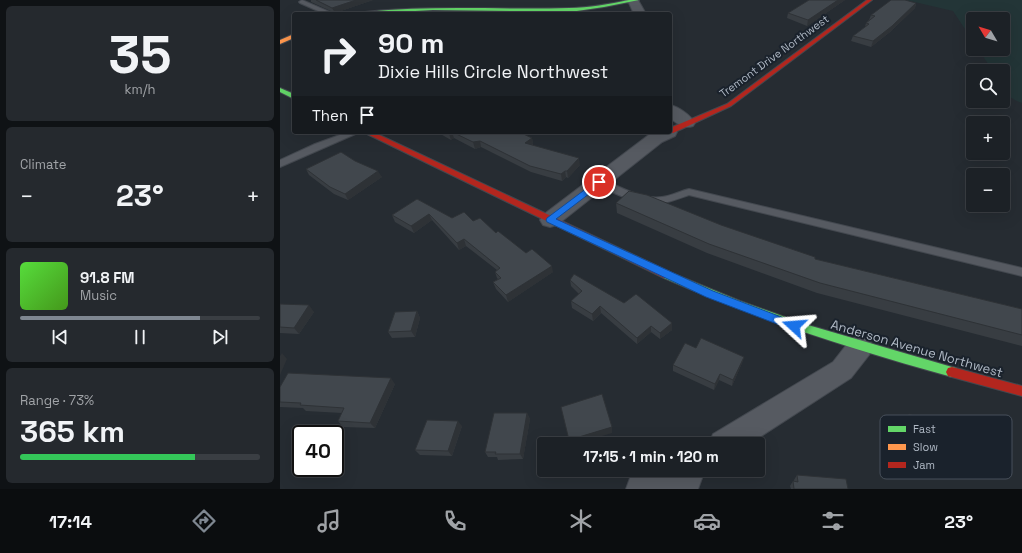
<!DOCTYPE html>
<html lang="en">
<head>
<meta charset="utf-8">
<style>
	:root { --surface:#1c2126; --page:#25292e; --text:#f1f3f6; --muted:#a0a3a7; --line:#3a3e43; --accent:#7f8791 }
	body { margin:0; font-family:"Space Grotesk",sans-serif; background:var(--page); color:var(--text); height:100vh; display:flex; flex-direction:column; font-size:15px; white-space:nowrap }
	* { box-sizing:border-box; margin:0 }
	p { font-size:13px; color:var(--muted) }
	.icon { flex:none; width:22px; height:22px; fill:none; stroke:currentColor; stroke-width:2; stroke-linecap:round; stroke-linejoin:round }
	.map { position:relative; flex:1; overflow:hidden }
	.panel { display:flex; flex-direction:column; gap:6px; padding:6px; background:#0f1215; width:280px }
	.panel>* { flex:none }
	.banner { position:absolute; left:12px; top:12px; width:380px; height:122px; border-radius:4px; box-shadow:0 4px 16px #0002,0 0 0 1px var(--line); background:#1c2126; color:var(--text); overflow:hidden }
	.needle { width:26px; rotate:308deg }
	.fabs { position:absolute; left:686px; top:12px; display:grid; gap:8px }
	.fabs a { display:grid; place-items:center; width:44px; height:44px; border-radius:4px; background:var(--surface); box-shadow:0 4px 16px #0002,0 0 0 1px var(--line); font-size:20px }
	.speed { position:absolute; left:12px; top:425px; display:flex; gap:8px; font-size:20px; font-weight:700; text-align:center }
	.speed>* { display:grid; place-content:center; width:52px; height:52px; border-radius:50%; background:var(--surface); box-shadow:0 4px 16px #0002,0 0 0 1px var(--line); line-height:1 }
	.speed .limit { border:2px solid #111; border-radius:6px; background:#fff; color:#111 }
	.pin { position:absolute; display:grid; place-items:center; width:34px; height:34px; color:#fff; margin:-17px; border:2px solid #fff; border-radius:50%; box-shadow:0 1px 4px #0007 }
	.me { position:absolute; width:44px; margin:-22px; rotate:289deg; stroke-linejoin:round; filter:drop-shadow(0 0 3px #0008) }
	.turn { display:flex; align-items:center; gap:14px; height:84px; padding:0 20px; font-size:18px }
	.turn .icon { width:52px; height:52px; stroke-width:2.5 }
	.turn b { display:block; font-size:28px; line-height:34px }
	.then { display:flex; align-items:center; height:38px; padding:0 20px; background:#0003; gap:8px; font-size:15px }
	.big { font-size:30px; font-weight:600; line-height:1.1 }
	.panel .widget { flex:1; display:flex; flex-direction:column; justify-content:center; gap:6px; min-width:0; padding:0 14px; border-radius:6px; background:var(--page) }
	.panel .dial { align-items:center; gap:0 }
	.dial b { font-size:52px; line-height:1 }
	.song { display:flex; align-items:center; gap:12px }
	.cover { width:48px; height:48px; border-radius:6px; background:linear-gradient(135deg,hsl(110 70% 55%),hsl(100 70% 35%)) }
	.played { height:4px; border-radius:2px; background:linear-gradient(90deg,var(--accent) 75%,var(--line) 75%) }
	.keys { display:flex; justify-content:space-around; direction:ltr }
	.heat { display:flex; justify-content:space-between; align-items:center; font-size:22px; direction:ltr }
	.charge { height:6px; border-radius:3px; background:linear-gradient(90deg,#34c759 73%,var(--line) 0) }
	.trip { position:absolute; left:257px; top:437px; width:228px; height:40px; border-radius:4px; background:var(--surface); box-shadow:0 4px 16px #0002,0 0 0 1px var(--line); font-weight:600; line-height:40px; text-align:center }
	.tabs { display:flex; height:64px; justify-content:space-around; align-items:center; background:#0b0d0f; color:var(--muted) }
	.tabs .icon { width:28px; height:28px }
	.tabs .current { color:var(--accent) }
	.tabs b { font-size:18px; color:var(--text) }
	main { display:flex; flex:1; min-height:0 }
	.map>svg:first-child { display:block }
	.green { fill:#233537 }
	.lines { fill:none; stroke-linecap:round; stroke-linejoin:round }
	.lane-casing { stroke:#43484f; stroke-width:2 }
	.street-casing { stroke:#43484f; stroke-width:2 }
	.fast-casing { stroke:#43484f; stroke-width:2 }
	.slow-casing { stroke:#43484f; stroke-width:2 }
	.jam-casing { stroke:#43484f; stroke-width:2 }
	.lane { fill:#565a61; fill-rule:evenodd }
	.street { fill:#565a61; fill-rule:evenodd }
	.fast { fill:#63d668; fill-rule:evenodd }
	.slow { fill:#ff974d; fill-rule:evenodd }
	.jam { fill:#b3261e; fill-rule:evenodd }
	.wall { fill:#383d42 }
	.shaded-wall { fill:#2e3236 }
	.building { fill:#41474d; stroke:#2e3236 }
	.route { fill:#1a73e8; stroke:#114b97 }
	.labels { text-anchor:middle; stroke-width:4; stroke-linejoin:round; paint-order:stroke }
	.far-street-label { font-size:11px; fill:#afb8c4; stroke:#1a222c }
	.street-label { font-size:13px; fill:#afb8c4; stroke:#1a222c }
	.key { fill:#1a222c; stroke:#474f5a; stroke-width:1 }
	.key-label { font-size:11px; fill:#afb8c4 }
</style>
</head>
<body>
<main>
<section class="panel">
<div class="widget dial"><b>35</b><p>km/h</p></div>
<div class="widget"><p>Climate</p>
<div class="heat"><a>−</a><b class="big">23°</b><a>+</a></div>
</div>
<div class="widget">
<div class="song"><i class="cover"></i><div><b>91.8 FM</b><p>Music</p></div></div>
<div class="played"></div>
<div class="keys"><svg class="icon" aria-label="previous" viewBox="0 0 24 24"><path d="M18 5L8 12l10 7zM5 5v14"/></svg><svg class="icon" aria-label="pause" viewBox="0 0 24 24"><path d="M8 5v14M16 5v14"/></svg><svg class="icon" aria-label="next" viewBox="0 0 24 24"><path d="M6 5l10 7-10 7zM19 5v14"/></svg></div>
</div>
<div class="widget"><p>Range · 73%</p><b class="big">365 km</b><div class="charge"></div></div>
</section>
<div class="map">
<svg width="742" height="489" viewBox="0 0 742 489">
	<rect width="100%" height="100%" fill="#262c32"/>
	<path class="green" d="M626,0h116v103c-18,-6 -19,-15 -19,-32h-10l-15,-22h25v-30h-30v22l-20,-30z"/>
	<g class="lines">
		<defs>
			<path id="lane" d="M22,0l30,13 1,1h-8l-25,-11 -1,-1z
				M68,132h12l-80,35v-7l35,-16z
				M319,179c21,6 39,21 63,18 9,-1 18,-6 27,-8l333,79v8l-333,-81c-9,3 -18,7 -27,8 -23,3 -47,-9 -66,-19l-2,-2 2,-2z"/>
			<path id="street" d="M343,0h15l8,14h-12l-5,-11z
				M390,105c9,2 20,10 25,18l-2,3c-10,3 -15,-2 -23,-8z
				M390,127l5,1 2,4 -2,4 -13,6 -105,83 -7,2 -7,-2 -3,-5 3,-5 107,-81 5,-2h15z
				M580,336l9,3 4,8 -4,8 -18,23 -102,66h-40l4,-10 120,-72 18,-23z
				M366,470h59l-7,19h-72l4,-11z"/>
			<path id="fast" d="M349,0h10l-35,7 -34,5 -137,-2 -71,4 3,-2c68,-7 136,-2 204,-4 20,0 40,-4 60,-8z
				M0,88l14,6v5l-14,-7z
				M387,271l73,30 68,24 144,42 4,1 2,4 -2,4 -4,1c-98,-27 -195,-58 -288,-99l-2,-3 2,-3z"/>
			<path id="slow" d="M14,34v4l-14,6v-4z"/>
			<path id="jam" d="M587,0h5l-141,106 -58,27 -6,-1h3v-4l57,-24z
				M83,132h10l297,140 2,3 -2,3h-6z
				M672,367l70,19v10l-74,-20 -2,-4 2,-4z"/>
		</defs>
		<use href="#lane" class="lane-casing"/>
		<use href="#street" class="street-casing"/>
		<use href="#fast" class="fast-casing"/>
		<use href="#slow" class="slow-casing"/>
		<use href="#jam" class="jam-casing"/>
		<use href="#lane" class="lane"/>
		<use href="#street" class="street"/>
		<use href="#fast" class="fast"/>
		<use href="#slow" class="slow"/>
		<use href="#jam" class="jam"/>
	</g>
	<path class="wall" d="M31,0h62l-38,13 -24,-11z
		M529,0h36l-38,26 -20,-8 1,-5z
		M636,3l-1,5 -25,24 -19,15 -20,-6 2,-5 12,-9 1,-4 3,-3 2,-5z
		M157,132h82l13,6 1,6v1l47,20 -12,13 -2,-1 -4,4 -31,-9 -50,-25 -6,2 -21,-11 -3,2z
		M75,161l27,16 -34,23 -14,-6 -25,-19 -3,-6z
		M137,199l35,19 21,3 23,12 30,20 27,19 -45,30 -12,-13 -3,-7 5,-3 -1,-1 -2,-6 2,-2 -31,-24 -7,4 -27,-30 -18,13 -19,-11 -3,-7z
		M336,203l105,22 94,34 207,50v37l-205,-53 -110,-40 -90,-40z
		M290,280l102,43v7l-12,9 -9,-7 -14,12 -36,-31 -8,8 -21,-13 -1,-7 8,-7 -8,-8z
		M0,304l34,8 -15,22 -19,-1z
		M137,311l3,7 -5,19 -23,1 -4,-6z
		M416,348l48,9 -2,6 -10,23 -13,-6 -5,10 -41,-19v-6z
		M115,384l-20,44 -32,-1 -5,-6 4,-8 -36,-2 -3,-3 -23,-1v-20z
		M247,413l3,6 -7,40 -25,1 -1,-3h-9l-3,-5z
		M629,414l40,15 -1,-4 11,-10 24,12 22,38 -7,5 -17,-5v1l-6,5 -35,-10v3l-5,5 -47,-18 3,-23 4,-6 9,4 1,-6z
		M182,426l-10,30 -32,-1 -5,-5z
		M517,475l51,14h-57l-1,-3 3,-5h1v-1z"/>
	<path class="shaded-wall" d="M76,0h17l-38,13 -3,-5z
		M558,0h7l-38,26 1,-6z
		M636,3l-1,5 -25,24 -19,15 2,-6z
		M172,132l2,6 -3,2 -2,-6z
		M252,138l1,6 -7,5 -1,-6z
		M200,141l1,6 -6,2 -2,-7z
		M299,158l1,7 -12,13 -1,-7z
		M98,171l4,6 -34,23 -3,-6z
		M285,171l1,6 -4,4 -1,-7z
		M149,214l3,6 -18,13 -3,-7z
		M184,239l2,7 -7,4 -2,-7z
		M272,266l1,6 -45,30 -2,-7z
		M29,305l5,7 -15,22 -5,-6z
		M320,306l1,7 -8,8 -1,-7z
		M137,311l3,7 -5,19 -4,-6z
		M392,323v7l-12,9v-6z
		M371,326v6l-14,12v-6z
		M2,353l5,6 -7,16v-19z
		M464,357l-2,6 -10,23 1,-6z
		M440,374l-1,6 -5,10 1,-6z
		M111,378l4,6 -20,44 -5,-5z
		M247,413l3,6 -7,40 -3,-5z
		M178,421l4,5 -10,30 -4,-5z
		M332,427v6l-36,11h-6l-1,-4z"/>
	<path class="building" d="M36,0h40l-24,8z
		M529,0h29l-30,20 -20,-7z
		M611,0h14l11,3 -24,23 -19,15 -20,-5 16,-12 -3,-1 9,-7 -4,-1z
		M165,132h74l13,6 -7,5 54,15 -12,13h-2l-4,3 -31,-8 -50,-25 -7,1 -21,-10 -3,2z
		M61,152l14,9 23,10 -33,23 -15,-7 -24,-18z
		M349,191l18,4 74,30 94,32v2l207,50v26l-202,-52 -111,-39 -93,-41z
		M137,199l35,19 12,-6 9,9 7,-3 16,15 2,-2 28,22 6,-4 20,17 -46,29 -13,-13 8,-4 -6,-6 5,-4 -36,-29 -7,4 -28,-29 -18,12 -19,-11z
		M294,274l50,29 12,-9 36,29 -12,10 -9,-7 -14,12 -37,-32 -8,8 -21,-13 11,-10 -12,-11z
		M0,304l29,1 -15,23 -14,-1z
		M137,311l-6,20 -23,1 7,-20z
		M421,338l43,19 -11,23 -13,-6 -5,10 -42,-19 12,-22 11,5z
		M8,373l103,5 -21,45 -32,-2 6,-13 -44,-3 1,-2 -21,-1v-15z
		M322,394l10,33 -43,13 -8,-33z
		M214,413h33l-7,41h-25l1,-2h-11z
		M629,414l46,17 -1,-12 5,2v-6l24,7v5l17,5 5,33 -25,-7 1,8 -41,-11v9l-47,-18 2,-24 13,5z
		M147,420l31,1 -10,30 -33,-1z
		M517,475l49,4 2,10h-54l-1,-8 5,1z"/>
	<path class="route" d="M319,179l3,1v4l-46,35 157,72 84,32 2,3 -2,3 -3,1 -4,-1 -84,-32 -159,-75 -1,-2 1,-2z"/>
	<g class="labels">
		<g class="far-street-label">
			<text transform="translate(494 56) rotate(-36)" y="4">Tremont Drive Northwest</text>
		</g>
		<g class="street-label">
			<text transform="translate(637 348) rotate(16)" y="5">Anderson Avenue Northwest</text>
		</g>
	</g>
	<rect x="600" y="415" width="132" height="64" rx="6" class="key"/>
	<rect x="608" y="426" width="18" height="6" fill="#63d668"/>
	<rect x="608" y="444" width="18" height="6" fill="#ff974d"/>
	<rect x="608" y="462" width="18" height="6" fill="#b3261e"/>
	<g class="key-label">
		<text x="633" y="433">Fast</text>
		<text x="633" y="451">Slow</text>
		<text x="633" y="469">Jam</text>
	</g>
</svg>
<div class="fabs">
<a><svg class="needle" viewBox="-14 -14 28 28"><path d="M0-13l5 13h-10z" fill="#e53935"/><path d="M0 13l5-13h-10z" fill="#a0a3a7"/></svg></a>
<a><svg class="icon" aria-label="search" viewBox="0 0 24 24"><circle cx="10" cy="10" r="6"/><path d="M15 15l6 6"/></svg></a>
<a>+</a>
<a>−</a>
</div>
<div class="speed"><div class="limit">40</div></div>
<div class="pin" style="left:319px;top:182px;background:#d93025"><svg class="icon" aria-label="arrive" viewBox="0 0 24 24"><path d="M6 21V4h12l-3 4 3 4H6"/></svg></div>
<svg class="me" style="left:514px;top:326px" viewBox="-20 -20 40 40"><path d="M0-17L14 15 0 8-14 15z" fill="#1a73e8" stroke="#fff" stroke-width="4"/></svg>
<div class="trip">17:15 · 1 min · 120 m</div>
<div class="banner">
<div class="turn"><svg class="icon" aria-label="right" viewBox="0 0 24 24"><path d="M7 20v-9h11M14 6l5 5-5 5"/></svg><div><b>90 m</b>Dixie Hills Circle Northwest</div></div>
<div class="then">Then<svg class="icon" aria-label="arrive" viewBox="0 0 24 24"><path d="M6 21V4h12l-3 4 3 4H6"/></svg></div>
</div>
</div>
</main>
<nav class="tabs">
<b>17:14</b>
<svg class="icon current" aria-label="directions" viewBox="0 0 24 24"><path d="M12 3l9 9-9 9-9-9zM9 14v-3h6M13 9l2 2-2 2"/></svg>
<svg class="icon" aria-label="music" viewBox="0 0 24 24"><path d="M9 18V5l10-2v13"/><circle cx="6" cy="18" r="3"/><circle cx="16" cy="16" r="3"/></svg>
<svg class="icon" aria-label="phone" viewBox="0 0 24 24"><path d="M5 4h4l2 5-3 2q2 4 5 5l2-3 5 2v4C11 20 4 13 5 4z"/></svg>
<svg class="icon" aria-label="climate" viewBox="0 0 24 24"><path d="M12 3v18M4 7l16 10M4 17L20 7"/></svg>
<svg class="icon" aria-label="car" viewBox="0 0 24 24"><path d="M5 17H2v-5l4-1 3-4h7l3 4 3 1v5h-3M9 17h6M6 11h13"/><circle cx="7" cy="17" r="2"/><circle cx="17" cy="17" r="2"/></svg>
<svg class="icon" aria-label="filters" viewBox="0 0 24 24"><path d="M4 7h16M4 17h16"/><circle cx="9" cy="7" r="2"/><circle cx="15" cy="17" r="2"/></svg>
<b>23°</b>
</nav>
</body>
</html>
